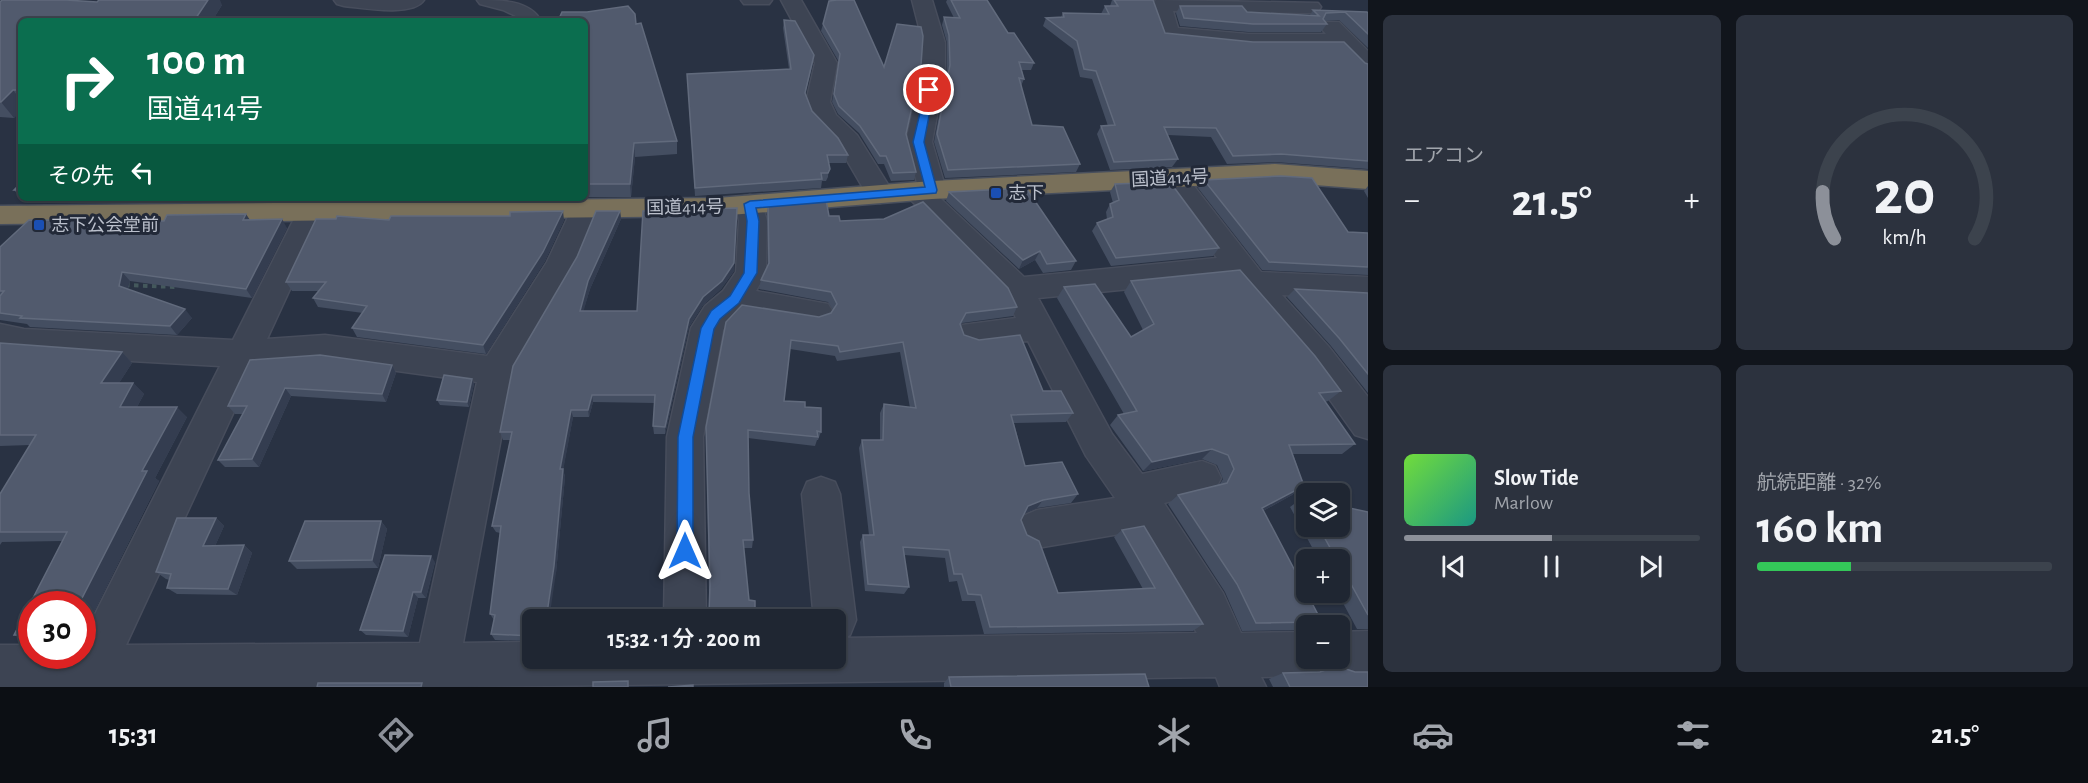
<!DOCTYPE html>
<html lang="ja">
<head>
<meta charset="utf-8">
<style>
	:root { --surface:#1f2632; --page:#2c323e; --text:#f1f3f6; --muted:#a1a5ac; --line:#3c434d; --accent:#8c9099 }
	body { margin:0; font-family:"Alegreya Sans","Noto Sans JP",sans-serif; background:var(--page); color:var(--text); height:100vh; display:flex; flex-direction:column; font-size:22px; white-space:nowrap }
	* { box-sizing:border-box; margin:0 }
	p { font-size:20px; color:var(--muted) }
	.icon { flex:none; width:33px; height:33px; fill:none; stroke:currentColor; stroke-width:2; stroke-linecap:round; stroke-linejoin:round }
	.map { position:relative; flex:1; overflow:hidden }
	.panel { display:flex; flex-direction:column; gap:15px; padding:15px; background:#11151c; width:720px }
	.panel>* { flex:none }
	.banner { position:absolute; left:18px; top:18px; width:570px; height:183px; border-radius:9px; box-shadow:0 2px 4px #0004,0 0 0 2px var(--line); background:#0b6e4f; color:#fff; overflow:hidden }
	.tools { position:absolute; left:1296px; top:483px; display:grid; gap:12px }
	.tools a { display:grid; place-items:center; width:54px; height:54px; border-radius:9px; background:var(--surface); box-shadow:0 2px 4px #0004,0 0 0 2px var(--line); font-size:30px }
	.speed { position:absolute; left:18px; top:591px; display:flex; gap:12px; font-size:30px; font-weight:700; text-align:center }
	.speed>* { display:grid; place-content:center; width:78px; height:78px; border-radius:50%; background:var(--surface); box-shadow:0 2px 4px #0004,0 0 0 2px var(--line); line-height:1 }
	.speed .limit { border:9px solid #d22; background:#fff; color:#111 }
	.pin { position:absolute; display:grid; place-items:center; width:51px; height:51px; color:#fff; margin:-26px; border:3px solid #fff; border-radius:50%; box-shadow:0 2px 6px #0007 }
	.me { position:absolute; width:66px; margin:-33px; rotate:0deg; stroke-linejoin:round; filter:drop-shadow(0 0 4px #0008) }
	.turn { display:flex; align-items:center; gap:21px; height:126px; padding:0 30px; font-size:27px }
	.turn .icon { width:78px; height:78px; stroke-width:2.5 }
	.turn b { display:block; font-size:42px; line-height:51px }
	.then { display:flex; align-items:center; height:57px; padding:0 30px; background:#0003; gap:12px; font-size:22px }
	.big { font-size:45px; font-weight:600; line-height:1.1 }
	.panel .widget { flex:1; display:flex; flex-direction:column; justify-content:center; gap:9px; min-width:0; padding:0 21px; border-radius:9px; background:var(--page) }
	.panel .dial { align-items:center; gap:0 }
	.dial svg { height:156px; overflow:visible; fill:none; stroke:var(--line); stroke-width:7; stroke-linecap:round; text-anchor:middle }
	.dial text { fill:var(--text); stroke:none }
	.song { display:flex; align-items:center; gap:18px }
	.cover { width:72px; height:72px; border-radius:9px; background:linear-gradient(135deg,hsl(100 70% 55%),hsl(170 70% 35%)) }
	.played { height:6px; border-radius:3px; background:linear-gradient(90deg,var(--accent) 50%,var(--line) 50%) }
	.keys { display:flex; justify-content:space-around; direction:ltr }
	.heat { display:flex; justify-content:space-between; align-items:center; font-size:33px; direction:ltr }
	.charge { height:9px; border-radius:4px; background:linear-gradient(90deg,#34c759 32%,var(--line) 0) }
	.panel .tiles { flex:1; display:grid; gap:15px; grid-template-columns:repeat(2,1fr) }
	.trip { position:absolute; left:522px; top:609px; width:324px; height:60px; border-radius:9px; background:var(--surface); box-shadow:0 2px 4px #0004,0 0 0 2px var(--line); font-weight:600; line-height:60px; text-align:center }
	.tabs { display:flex; height:96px; justify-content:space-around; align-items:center; background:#0c0f14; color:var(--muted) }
	.tabs .icon { width:42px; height:42px }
	.tabs .current { color:var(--accent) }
	.tabs b { font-size:27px; color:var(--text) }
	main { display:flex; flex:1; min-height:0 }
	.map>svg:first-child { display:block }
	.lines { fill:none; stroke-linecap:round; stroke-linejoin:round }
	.minor-casing { stroke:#474d5c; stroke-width:3 }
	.highway-casing { stroke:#484f5d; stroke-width:3 }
	.path { stroke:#44585c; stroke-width:4; stroke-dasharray:4.5 4.5; stroke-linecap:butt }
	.minor { fill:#3d4453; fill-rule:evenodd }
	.highway { fill:#79705a; fill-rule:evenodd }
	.wall { fill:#444e61 }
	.shaded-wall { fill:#343d50 }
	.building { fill:#515a6d; stroke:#616a7c; stroke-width:1.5 }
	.route { fill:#1a73e8; stroke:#114b97; stroke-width:1.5 }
	.transit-dot { fill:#1a4fb4; stroke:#222938; stroke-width:2 }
	.labels { text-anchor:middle; stroke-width:6; stroke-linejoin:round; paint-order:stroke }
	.street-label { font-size:18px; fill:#bbc0cc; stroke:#222938 }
	.poi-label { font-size:18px; fill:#bbc0cc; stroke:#222938; text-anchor:start }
</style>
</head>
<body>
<main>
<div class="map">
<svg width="1368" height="687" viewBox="0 0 1368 687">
	<rect width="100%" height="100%" fill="#293243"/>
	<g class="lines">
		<defs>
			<path id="minor" d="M334,0h90c-11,17 -61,8 -80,6l-7,-2z
				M477,0c23,0 53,0 64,21h-22l-1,-4 -15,-7 -23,-6z
				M741,0h31l-3,4h-25z
				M781,0h20l36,63 -7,39 6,13 21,20 37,59 -4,6 -10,3 -10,-3 -32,-55 -25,-27 -7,-16 9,-39z
				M912,0h20l13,43v30l-13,69 14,48 -7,7 85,80 193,-19 -58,-80 4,-6 10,-3 10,3 78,100 107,5v22l-86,-4 47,52 39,50v42l-13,-4 -50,-70 -73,-86 -194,19 74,136 30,40 60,-13 13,5 6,12 -6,12 -51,13 59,90 18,40 65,-1v26h34v-26l28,-1v44l-28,1 -16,-6 -1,-4 -1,4 -16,6 -45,1 5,10h-46l-4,-10 -751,10h-465v-42h32v11h50v-16l138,-274 -196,-11 -24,-5v-26l24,5 209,11 64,-127 4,-7 10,-2 10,2 4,7 -58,126 58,-4 162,21 60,-94 28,-60 10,-2 10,2 4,7 -23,55 -63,109 -50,270 69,-1v16h304v-38h-22l-12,-126 5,-12 14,-5 14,5 5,12 16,126 -6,15 -6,3 353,-5 -60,-102 -100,17 -14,-6 -6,-13 6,-13 14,-6 78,-12 -29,-42 -58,-115 -54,6 -12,-4 -4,-9 4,-9 54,-7 -11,-22 -102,-104 4,-6 10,-3 -11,-41 15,-69 2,-30zM325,361l152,21 -57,261 -294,2 129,-279z
				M1156,0l162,3 3,4 -3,4 -7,2 -138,-2 5,17 70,6h78l-6,-7 3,-5h16l29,29v20l-8,-2 -21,-21h-91l-87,-9 -10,-34z
				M750,195l10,2 7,24 -1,52 -10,18 72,13 5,8 -5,8 -11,4 -77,-12 -17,18 -20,107 3,183h-42l3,-183 24,-109 14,-22 18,-15 13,-19 3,-51 -3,-17 4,-7z"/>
			<path id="highway" d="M1275,164l93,7v18l-93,-7 -343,17 -215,17 -717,8v-18l717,-8 215,-17z"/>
		</defs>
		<use href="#minor" class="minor-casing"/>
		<use href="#highway" class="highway-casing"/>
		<path class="path" d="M125,285l50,2"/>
		<use href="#minor" class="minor"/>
		<use href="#highway" class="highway"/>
	</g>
	<path class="wall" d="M947,0h40l21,33 26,30 -3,7h-9l2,9 -3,7 11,39 48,39 -4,8 -131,6 -11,-36 13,-69v-30l-5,-18 2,-8 10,1 -8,-16z
		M1112,0h41l12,33 203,31v105l-93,-7 -48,2 -16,-27 -43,-2 10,24 -6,8 -62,3 -13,-36 4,-8h7l-16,-47 -12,-2 -7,-28 -30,-23 3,-8 15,-1 2,-4 38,1 4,-8h5z
		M0,2h97l125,3 -10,16h-191v89l-7,8 -14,-1z
		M1180,6l67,6 63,3 3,-5 55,3v35l-29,-28 -15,1 3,3 -6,8h-73l-68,-6 -4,-13z
		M784,20l29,43 -8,31 7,17 36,44 -2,8h-17l-1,14 -2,4h-4l-1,7 -126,8 -8,-122 102,-5 -6,-41z
		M585,21l51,3 41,117v13l-42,3 -4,40h-46z
		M823,24l83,110 10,38 -2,8 -23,1 -7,-17h-6l-19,-31 -21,-19 -6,-12 7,-40 -18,-31z
		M1204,180l144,52 20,1v42l-106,-5 -64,-82z
		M21,183v15l-7,-8z
		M1115,184l104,64 -6,8 -102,10 -19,-35 5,-8 10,-4 -1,-7 4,-8 3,-1 -3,-11z
		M1368,186v12l-4,-7z
		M949,192l127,69 -5,9 -28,3 -8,-13 -16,9 -73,-68z
		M21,198h49l-2,3h-44z
		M768,205l61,11 188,91 -4,9 -51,7 -1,2 3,10 109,78 -7,9 -52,1 11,43 53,28 -7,9 -34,5 -12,5 -4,7 6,15 31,58 85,-4 -29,-52 8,-7 81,94 -10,7 -209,3 -9,-33h-13l-5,-20 -8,1 -4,-24 -41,-3 5,32 -5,7 -39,-3 -5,-49 3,-7h6l-10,-87 3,-8h18v-27l4,-9 26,4 -10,-56 -63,9 -2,-5 -45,-7 -6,52 21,6 16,25 -3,8h-1l-2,6 -67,-8 1,55 4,47 -1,8h-8l-35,65v-21l-3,-165 20,-105 93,-5 12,-4 2,-3 -5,-8 -69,-13 2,-9 7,-14 -1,-52z
		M620,211l1,8 -31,70 -7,22h54l97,-40 -13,18 -18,16 -14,22 -24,107h-11l-1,-8 2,-23 -62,-1 -4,15h-16l-10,52 2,8 -9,96 -24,47v21l-37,-1 -4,-6 3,-14 -4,-6 10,-81 -4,-1 -4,-6 18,-86h-7l-3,-8z
		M249,220l38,8 -35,70 -122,-17 -2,8 64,29 -15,17 -147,-8 -3,-3 -27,-4v-73l164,-26z
		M564,220l-19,41 -59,93 -129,-17 -5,-9 11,-15 -45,-6 -5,-9 6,-7h-27l-6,-9z
		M1131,281l210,110 -13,10 -3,1 30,42 -13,10h-49l11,32 -12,9 -29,16 61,115h-18v10v-6l-64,1 -17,-39 -57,-88 10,-9 42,-11 3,-5 -6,-14 -15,-6 -59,12 -33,-46 8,-10 6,-1 -67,-116 7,-11 67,50 12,-7 -19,-38z
		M1295,289l73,4v100l-37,-47 -44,-49z
		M0,343l122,9 10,11 -13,20h14l11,11 -7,13 50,10 -32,61 4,3 -65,131h-5l-7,14v-22h-50v39l-18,-8 48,-94 -60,1 -2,3v-51l30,-49 -30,1z
		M320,355l72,10 4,8 -10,29 -95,-6 -32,71h-34l-7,-7 25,-46h-8l-7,-8z
		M472,379l2,5 -5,23 -29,-2 -3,-5z
		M1302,498l4,1v27h34l28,-14v117h-11l-20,-37h3v-32h-21l-29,-53z
		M216,518l8,8 -9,20 29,-1 8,8 -15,42 -60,-1 -10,-6 3,-8 -4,-1 -10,-7z
		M381,521l6,8 -9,39 -81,1 -8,-8z
		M435,562l-9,36h-8l-10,39 -42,-2 -6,-5z
		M1355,672l13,15h-95l-4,-8 14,-6z
		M949,677l200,10h-205v-4z"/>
	<path class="shaded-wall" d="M203,0h17l2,5 -10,16h-18z
		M13,90l8,10v10l-7,8 -13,-16z
		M634,143l1,14 -4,40 -1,-13z
		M563,211l1,9 -19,41 -59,93 -3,-9z
		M620,211l1,8 -31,70 -9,31 -1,-9 8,-30z
		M246,214l6,9 -9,-3z
		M282,219l5,9 -35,70 -6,-9z
		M1040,251l-5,9 -16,9 4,-9z
		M734,263v8l-13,18 -18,16 -14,22 -24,107v-7l24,-108 14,-22z
		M122,272l8,9 -4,14 -7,-9z
		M185,309l7,9 -15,17 -7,-9z
		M122,352l10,11 -20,31 -11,-11z
		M392,365l4,8 -10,29 -4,-8z
		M472,379l2,5 -5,23 -2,-5z
		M133,383l11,11 -13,24 -11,-11z
		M285,388l6,8 -32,71 -7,-8z
		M592,395l1,7 -4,15 -1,-7z
		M177,407l10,10 -32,61 4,3 -65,131 -15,-8 63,-133z
		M571,410l2,7 -11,60 -2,-8z
		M1212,449l-10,10 -59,12 9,-9z
		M563,469l2,8 -9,96 -7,47h-3z
		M1304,486l-12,9 -42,23 12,-10z
		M1043,500l-6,8 -15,6 6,-8z
		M216,518l8,8 -12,27 -9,-7z
		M381,521l6,8 -9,39 -6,-8z
		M244,545l8,8 -15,42 -9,-6z
		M431,556l4,6 -9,36 -5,-6z
		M413,592l5,6 -10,39 -5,-6z
		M82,608l7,4 -7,14z"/>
	<path class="building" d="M2,0h64l31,2 2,-2h109l-14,21h-173v69h-8l-12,12h-1v-100z
		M837,0h17l30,67 13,-43 24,3 2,9 -2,29 -15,69 10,38 -23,1 -7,-17h-6l-20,-30 -21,-20 -5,-12 6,-40 -17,-30 6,-23z
		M951,0h36l21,33h6l20,30 -15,-1 5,17 -5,-1 13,47 31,2 17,37 -132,6 -11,-36 13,-69 -1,-30 -5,-18 16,1z
		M1114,0h39l12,33 88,9h91l21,21 3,1v97l-87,-7 -48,2 -17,-28 -52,-1 14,32 -64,3 -13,-36 14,-1 -19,-54 -12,-2 -7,-28 -31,-23 18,-1 -1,-4 46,1 -4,-8h13z
		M628,6l7,8 1,10 5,-1 36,118 -43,2 -4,41h-45v-163h-27l4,-9h25z
		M1180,6h62l5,6 72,4 -6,-6 54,2 1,1v21l-23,-22 -19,1 -3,6 4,5h-74l-69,-6z
		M784,20l11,1 19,34 -9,38 7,18 26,27 10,17h-21l3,14 -2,4h-7l1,6 -127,9 -8,-114 104,-5z
		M1281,176l31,2 36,54 20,1v34l-99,-5 -65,-82z
		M1170,182l49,66 -103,10 -19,-35 16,-6 -3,-13 9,-4 -4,-16z
		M21,183v7h-7z
		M1026,188l50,73 -29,3 -7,-13 -17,9 -74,-68z
		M826,200l3,16h10l1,5 44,-2 39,-17 85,86 9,19 -51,6 -6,11 4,11 15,5 41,-5 23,56h18l12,22 -62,2 14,51 37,-4 16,32 -35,6 -15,6 -7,14 6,15 12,6 19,52 97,-5 -33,-58 22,-4 59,98 -213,3 -9,-32 -13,-1 -6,-20h-8l-5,-24 -46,-3 6,40 -41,-3 -5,-49h11l-12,-95h21l1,-36 32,4 -13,-66 -63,10 -2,-6 -47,-6 -7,61 21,1v5l16,1v24l-4,-1 1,6 -70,-7 1,63 4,47h-10l6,60 6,1v19h-53v-4l7,-3 1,-28 -4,-158 20,-105 16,-17 77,12 12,-4 6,-9 -6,-12 -70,-12 8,-17 -1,-58z
		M737,208l-3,55 -12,18 -19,16 -14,22 -24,108 -12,-1 2,-31h-63l-4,15h-17l-11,59h3l-9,97 -8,54h-14v16l-41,-2 4,-19 -5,-1 11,-88h-9l20,-94h-12l13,-66 64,-109 19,-46h24l-32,70 -8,30h57l6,-100z
		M563,211l-20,41 -60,93 -131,-17 15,-22 -54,-8 13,-16h-40l30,-63h20l1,-3 52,4 2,-4h119v-4z
		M246,214l-3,6 39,-1 -36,70 -124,-17 -3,14 66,23 -15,17 -150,-8 2,-2 -22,-3v-17l4,-5h-4v-44l29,-27 135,1 3,-6z
		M1240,270l75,86 26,35 -22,2 36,51 -66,1 15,41 -42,22 62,118h-3v-4l-65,1 -19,-39 -59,-89 49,-12 7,-14 -6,-14 -16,-6 -60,13 -34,-47 19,-4 -73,-124 31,-3 36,53 23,-13 -23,-43z
		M1295,289l73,4v81l-29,-36z
		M0,343l122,9 -21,31h32l-13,24h57l-35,64h5l-68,133h-47v31h-18l53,-103h-67v-38l36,-59h-36z
		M320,355l72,10 -10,29 -97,-6 -33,71 -34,1 29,-54h-19l22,-46z
		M444,375l28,4 -5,23 -30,-2z
		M1302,498l4,1v6z
		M1340,506l28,6v103l-28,-51v-4h-3l-19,-34h22z
		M177,518h39l-13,28 41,-1 -16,44 -61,-1 4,-14 -15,-2z
		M305,521h76l-9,39 -83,1z
		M385,555l46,1 -10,36h-8l-10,39 -43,-1z
		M1337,666l18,6h13v15h-78l-7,-14 37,-1z
		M1145,674l4,13h-198l-2,-10z
		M628,681v6h-35v-5z
		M318,683h104l-1,4h-104z
		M693,685v2h-25z"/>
	<path class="route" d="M926,88l8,2 -10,52 13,48 -1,3 -180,15 3,13 -2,52 -18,30 -19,16 -6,10 -21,108v114l-2,6 -6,2 -6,-2 -2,-6 1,-114 23,-109 10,-17 19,-15 14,-23 3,-52 -3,-17 6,-3 175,-14 -12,-45z"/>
	<g class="transit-dot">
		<rect x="990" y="187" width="12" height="12" rx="3"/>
		<rect x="33" y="219" width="12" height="12" rx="3"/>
	</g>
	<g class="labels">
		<g class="street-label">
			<text transform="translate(1170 178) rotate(-3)" y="6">国道414号</text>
			<text transform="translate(685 207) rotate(-1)" y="6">国道414号</text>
		</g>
		<g class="poi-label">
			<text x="1008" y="199">志下</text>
			<text x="51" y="231">志下公会堂前</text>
		</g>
	</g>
</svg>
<div class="tools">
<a><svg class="icon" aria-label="layers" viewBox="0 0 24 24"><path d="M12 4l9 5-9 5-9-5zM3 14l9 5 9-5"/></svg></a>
<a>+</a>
<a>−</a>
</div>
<div class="speed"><div class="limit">30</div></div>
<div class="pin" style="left:929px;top:90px;background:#d93025"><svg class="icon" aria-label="arrive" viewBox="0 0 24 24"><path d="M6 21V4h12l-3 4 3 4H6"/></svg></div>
<svg class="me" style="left:685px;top:551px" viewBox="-20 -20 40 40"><path d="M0-17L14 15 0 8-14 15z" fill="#1a73e8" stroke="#fff" stroke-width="4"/></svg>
<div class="trip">15:32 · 1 分 · 200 m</div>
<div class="banner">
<div class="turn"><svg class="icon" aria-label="right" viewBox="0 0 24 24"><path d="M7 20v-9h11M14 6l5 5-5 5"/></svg><div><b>100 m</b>国道414号</div></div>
<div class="then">その先<svg class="icon" aria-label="left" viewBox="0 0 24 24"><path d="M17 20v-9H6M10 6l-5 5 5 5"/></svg></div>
</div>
</div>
<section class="panel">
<div class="tiles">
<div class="widget"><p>エアコン</p>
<div class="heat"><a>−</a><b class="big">21.5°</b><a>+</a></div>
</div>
<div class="widget dial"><svg viewBox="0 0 100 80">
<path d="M14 69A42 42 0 1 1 86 69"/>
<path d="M14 69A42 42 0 0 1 8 45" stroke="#8c9099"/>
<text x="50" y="56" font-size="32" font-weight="700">20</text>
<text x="50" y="72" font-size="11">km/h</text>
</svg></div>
<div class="widget">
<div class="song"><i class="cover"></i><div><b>Slow Tide</b><p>Marlow</p></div></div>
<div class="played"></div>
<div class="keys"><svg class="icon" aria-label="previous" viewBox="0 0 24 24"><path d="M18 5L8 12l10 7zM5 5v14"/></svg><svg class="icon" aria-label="pause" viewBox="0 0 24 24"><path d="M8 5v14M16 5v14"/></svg><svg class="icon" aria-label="next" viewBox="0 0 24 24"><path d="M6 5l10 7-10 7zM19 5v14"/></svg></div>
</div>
<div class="widget"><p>航続距離 · 32%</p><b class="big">160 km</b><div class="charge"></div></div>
</div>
</section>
</main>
<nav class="tabs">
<b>15:31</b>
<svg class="icon current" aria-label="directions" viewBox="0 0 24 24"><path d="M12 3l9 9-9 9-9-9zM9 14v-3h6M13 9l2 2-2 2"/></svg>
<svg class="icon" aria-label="music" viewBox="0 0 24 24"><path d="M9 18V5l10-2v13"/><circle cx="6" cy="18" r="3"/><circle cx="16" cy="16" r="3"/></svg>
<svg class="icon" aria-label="phone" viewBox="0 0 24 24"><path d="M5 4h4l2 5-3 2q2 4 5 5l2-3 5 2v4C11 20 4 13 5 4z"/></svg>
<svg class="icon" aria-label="climate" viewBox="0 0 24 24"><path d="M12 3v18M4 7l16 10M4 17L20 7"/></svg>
<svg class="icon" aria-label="car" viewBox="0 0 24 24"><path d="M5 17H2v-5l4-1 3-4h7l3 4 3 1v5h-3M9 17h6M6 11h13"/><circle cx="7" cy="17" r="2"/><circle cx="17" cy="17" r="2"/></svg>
<svg class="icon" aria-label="filters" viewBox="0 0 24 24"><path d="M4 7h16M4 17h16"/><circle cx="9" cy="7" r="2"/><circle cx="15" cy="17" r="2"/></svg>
<b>21.5°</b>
</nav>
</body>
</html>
